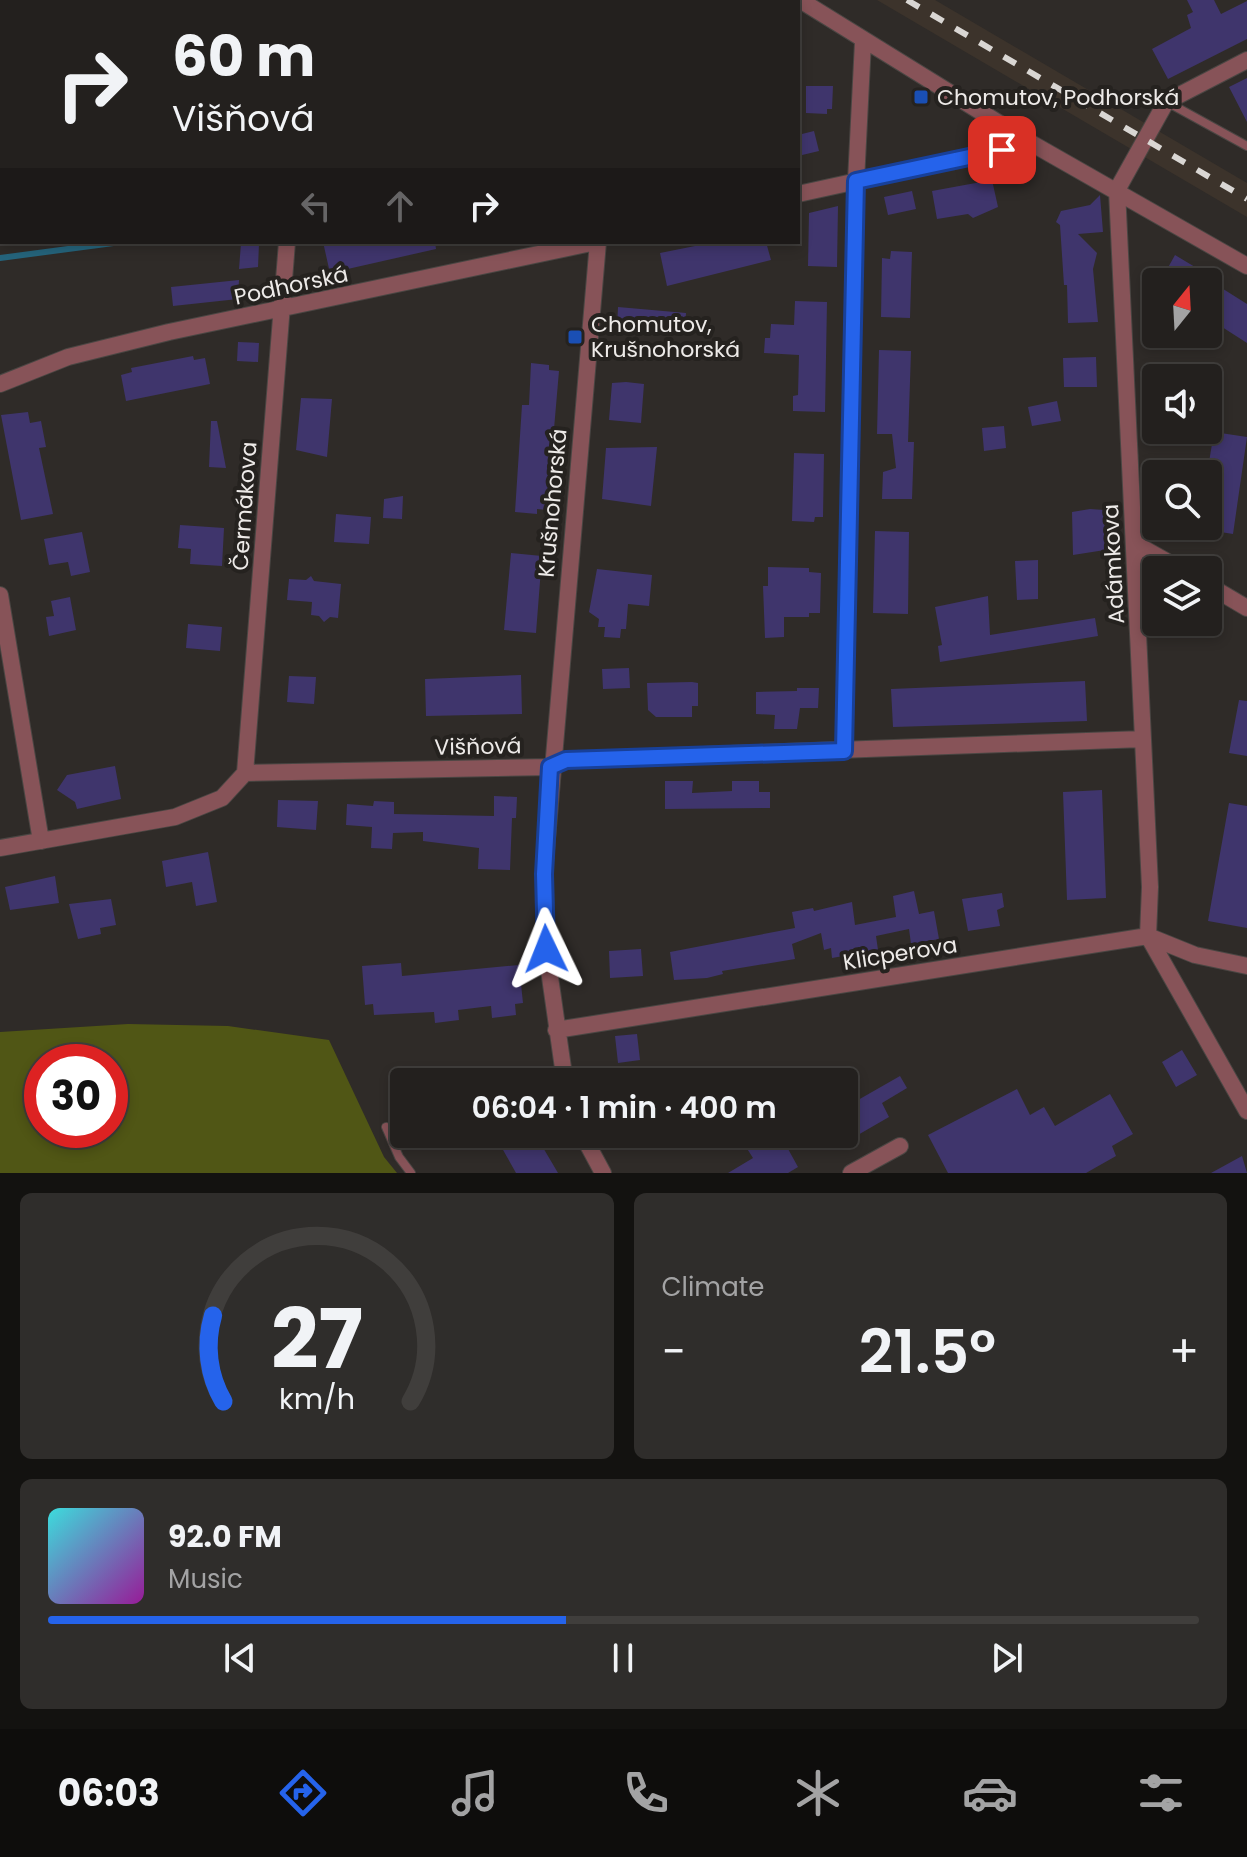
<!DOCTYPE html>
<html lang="en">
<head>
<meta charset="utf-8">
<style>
	:root { --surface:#23201e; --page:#2f2d2b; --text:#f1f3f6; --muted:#a3a3a4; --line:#403e3c; --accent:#2563eb }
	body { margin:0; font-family:Poppins,sans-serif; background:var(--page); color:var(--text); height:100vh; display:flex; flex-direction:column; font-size:30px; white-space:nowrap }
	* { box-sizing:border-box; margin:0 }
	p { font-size:26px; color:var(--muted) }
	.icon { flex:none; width:44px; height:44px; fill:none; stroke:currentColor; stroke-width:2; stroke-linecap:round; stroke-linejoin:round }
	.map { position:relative; height:1173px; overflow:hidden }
	.drawer { display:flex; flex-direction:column; gap:20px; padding:20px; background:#131210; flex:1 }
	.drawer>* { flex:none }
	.guide { position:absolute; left:0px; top:0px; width:800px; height:244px; box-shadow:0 4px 12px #0003,0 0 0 2px var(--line); background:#23201e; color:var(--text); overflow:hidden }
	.needle { width:52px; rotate:18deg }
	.tools { position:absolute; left:1142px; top:268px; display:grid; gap:16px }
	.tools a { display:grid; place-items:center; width:80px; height:80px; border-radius:8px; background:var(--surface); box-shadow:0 4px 12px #0003,0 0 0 2px var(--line); font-size:40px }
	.speed { position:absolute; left:24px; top:1044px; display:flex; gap:16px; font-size:40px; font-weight:700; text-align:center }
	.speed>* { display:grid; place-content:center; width:104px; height:104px; border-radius:50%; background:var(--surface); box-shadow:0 4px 12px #0003,0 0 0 2px var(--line); line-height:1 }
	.speed .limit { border:12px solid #d22; background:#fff; color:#111 }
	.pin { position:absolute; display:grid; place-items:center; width:68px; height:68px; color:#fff; margin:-34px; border-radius:16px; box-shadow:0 4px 12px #0006 }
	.me { position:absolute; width:88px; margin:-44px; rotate:358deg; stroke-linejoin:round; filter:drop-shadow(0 0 6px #0008) }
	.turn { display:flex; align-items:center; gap:28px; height:168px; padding:0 40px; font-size:36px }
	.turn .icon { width:104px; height:104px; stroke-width:2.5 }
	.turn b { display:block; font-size:56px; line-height:68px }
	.lanes { display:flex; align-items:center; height:76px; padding:0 40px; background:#0003; justify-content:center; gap:40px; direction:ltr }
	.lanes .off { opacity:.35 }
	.big { font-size:60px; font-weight:600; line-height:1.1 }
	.drawer .card { flex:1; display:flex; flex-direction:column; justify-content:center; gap:12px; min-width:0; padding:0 28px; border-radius:12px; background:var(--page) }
	.drawer .dial { align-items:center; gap:0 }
	.dial svg { height:208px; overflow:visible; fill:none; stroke:var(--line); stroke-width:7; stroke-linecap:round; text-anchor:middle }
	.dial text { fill:var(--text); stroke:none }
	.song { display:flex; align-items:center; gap:24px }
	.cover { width:96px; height:96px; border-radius:12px; background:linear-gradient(135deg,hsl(180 70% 55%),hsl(300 70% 35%)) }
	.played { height:8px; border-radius:4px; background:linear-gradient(90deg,var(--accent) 45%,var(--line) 45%) }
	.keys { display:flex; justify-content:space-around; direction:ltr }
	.heat { display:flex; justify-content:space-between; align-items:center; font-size:44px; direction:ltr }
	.drawer .tiles { flex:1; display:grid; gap:20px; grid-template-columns:1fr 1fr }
	.card:last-child { grid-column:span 2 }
	.trip { position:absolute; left:390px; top:1068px; width:468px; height:80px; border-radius:8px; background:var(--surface); box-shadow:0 4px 12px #0003,0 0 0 2px var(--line); font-weight:600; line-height:80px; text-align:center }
	.menu { display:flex; height:128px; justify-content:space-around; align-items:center; background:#0e0d0c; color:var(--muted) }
	.menu .icon { width:56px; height:56px }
	.menu .on { color:var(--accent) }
	.menu b { font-size:36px; color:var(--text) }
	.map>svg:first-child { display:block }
	.built { fill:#3c332b }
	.green { fill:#505615; fill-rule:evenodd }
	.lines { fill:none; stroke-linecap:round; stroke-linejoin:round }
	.stream { stroke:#25647c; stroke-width:6 }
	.building { fill:#3f356c }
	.service-casing { stroke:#4a4643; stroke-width:10 }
	.minor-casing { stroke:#4a4643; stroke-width:18 }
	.service { stroke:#875358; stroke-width:8 }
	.minor { stroke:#875358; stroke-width:16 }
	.rail { stroke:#d9d6d3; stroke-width:6; stroke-dasharray:14 14; stroke-linecap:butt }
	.route-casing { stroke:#184099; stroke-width:20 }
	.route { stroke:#2563eb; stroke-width:14 }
	.transit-dot { fill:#1a4fb4; stroke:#25221f; stroke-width:3 }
	.labels { text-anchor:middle; stroke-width:8; stroke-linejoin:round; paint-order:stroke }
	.poi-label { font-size:22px; fill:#edeae8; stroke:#25221f; text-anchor:start }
	.street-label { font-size:22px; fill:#edeae8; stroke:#25221f }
</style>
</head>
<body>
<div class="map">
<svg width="1247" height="1173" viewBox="0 0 1247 1173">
	<rect width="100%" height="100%" fill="#2f2b28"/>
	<path class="built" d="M877,0h58l312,183v34z"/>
	<path class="green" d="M128,1024l100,2 101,14 55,117 13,16h-397v-141zM42,1062h68v68h-68z"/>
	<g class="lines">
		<path class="stream" d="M0,258l121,-16"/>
	</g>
	<path class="building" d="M1187,0h27l7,14 26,-13v38l-79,40 -16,-30 39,-21 -4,-13 6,-3z
		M1247,78v44l-18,-35z
		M806,86h27l-1,23h-5v5l-21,-1z
		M814,131l5,20 -21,5v-21z
		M992,180l6,27 -25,11 -5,-4 -31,5 -5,-28z
		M912,191l4,18 -28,6 -4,-18z
		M1100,195l3,37 -25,2 19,19 -4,16 5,53 -30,1 -1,-38h-3l-4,-60 -4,-3 5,-11 29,-6z
		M838,206l-1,61 -29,-1 1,-53z
		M323,242h30l1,4 18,-4h63l1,7 -106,24z
		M766,242l5,18 -104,26 -7,-33 55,-11z
		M241,243l18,1 -1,23 -19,2z
		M891,251l21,1 -2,66 -29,-1 1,-59 8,1z
		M1175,255l25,15 -6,12h-34z
		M239,280l-1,19 -65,7 -2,-19z
		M1220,287l27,17v39l-39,-25v-9z
		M795,301l32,1 -2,110 -32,-1v-15l5,-1 1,-40 -35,-2 1,-15h5l1,-14 23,1z
		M618,307l68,6 -1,16 -36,-2 -5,5 -27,-3z
		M238,342l21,1 -1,19 -21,-1z
		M879,350l32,1 -3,91h6l-2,57h-30l1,-27 13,-4 -4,-34h-15z
		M193,356l1,4 11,-2 5,26 -84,17 -5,-26 11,-3 -1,-4z
		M1096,357l1,30h-33l-1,-29z
		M531,363l18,2v5l10,1 -12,139 -10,-1v5l-22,-2 7,-107h7z
		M626,382l18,2 -3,39 -32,-3 3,-37z
		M301,398l31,1 -5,58 -31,-7z
		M1057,401l4,20 -29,5 -4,-19z
		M28,412l2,11 11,-2 5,26 -7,1 14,66 -32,6 -20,-105z
		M211,421h6l9,47 -17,-1z
		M1004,426l2,22 -22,3 -2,-23z
		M1214,432l33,5 -14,97 -25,-4v-62z
		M657,447l-6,59 -49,-7 4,-51z
		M794,453l30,1 -1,63h-8l-1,5 -22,-1z
		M403,496l-1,23 -19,-1 1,-19z
		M1090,509l14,1 1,40 -32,5 -1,-43z
		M336,514l35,3 -2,27 -35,-2z
		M180,525l44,3 -2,38 -32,-2 1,-15 -13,-1z
		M875,531l34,1 -1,82 -35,-1z
		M82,532l8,40 -19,4 -3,-14 -19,3 -5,-26z
		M511,553l31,3 -6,77 -32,-3z
		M1038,560v39l-21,1 -2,-39z
		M768,567l41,1v4l12,1 -1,40h-11v4h-25v20l-19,1 -2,-52h5z
		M597,569l55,6 -3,31 -21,-2 -2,25h-5l-1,9 -16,-1 1,-10h-7l1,-8 -10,-7z
		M311,576l3,5 27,3 -3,34 -8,-1 -6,5 -5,-6 -8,-1 1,-13 -25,-2 2,-21 17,1z
		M988,596l2,39 105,-17 3,18 -158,26 -2,-16 4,-1 -7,-38z
		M70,597l6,33 -27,6 -3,-19 8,-1 -3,-15z
		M188,624l34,3 -2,24 -34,-3z
		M629,668l1,20 -27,1 -1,-20z
		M521,675l1,39 -96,2 -1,-37z
		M289,676l27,1 -2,27 -27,-2z
		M1085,681l2,40 -194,6 -2,-38z
		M692,682l6,1v23h-6v11h-36l-8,-7 -1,-27z
		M797,688h22l-1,20h-18l-3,21h-23l1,-14 -19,-1v-22l41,-1z
		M1239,700l8,1v55l-18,-3z
		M115,766l6,33 -44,10 -2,-7 -18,-12 10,-15z
		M665,781h28l-1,12 40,-2v-10h27v11h11v16l-105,1z
		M1102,790l4,108 -39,2 -4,-108z
		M494,796l23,1 -1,21h-4l-2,52 -32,-1 1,-21 -56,-7v-9l-30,1 -1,16 -21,-1 1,-21 -26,-2 1,-21 26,2 1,-5 20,1v12l100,2z
		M278,800l40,1 -2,29 -39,-3z
		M1229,803l18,3v122l-39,-7z
		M208,852l9,50 -21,4 -4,-24 -26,5 -4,-26z
		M55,876l4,27 -49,7 -5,-23z
		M914,891l5,23 15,-3 5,28 -28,5 -2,-15 -33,7 2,14 -46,8 -1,-10 -7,2 -3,-17 -29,11 3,15 -73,12 1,3 -16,4 -33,2 -4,-28 125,-24 -3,-16 21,-4 1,3 38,-9 3,23 41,-8 -3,-21z
		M1002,893l2,14 -7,3 3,16 -32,5 -6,-32z
		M111,899l5,26 -16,3 1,6 -23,5 -9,-35z
		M641,949l2,27 -33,2 -1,-27z
		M401,963l1,13 117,-11 4,38 -8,1 1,11 -24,3 -1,-12 -33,4 1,10 -24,3 -1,-11 -60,3 -1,-11 -8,1 -3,-39z
		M637,1034l3,26 -22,3 -3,-27z
		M1182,1050l15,25 -21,12 -14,-25z
		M900,1076l7,12 -25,15 7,14 -45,26v-35z
		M1017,1089l13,26 14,-8 11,19 55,-32 23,40 -21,12 4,10 -30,17h-138l-20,-38z
		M494,1134h41l23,39h-42z
		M782,1138l16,29 -10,6h-60l25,-15 -7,-11 14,-7 5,8z
		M1242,1156l5,17h-36z"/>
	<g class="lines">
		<defs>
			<path id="service" d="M1167,102l80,44
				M386,1127l13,30 12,16"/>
			<path id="minor" d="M800,0l231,143 216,123
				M3,2v-2
				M308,2v-2
				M620,2v-2
				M0,78l2,-50
				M798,194l233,-51
				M0,384l68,-27 101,-25 427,-90
				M1134,543l48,27
				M1208,585l39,23
				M0,595l41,246
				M844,751l12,-570 7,-139
				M245,773l305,-6 16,-7 577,-21
				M245,773l42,-531
				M0,848l175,-31 47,-19 23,-25
				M1148,936l2,-49 -33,-697 49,-88 81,-42
				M1148,936l99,175
				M556,1030l592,-94 47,19 52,11
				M565,1082l-19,-133 -2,-75 54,-632
				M582,1134l21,39
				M851,1173l49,-27"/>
		</defs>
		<use href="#service" class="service-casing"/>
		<use href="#minor" class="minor-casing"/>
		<use href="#service" class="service"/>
		<use href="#minor" class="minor"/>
		<path class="rail" d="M907,0l340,199"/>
	</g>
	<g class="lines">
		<defs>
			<path id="route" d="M546,949l-2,-75 6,-107 16,-7 278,-9 12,-570 146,-31"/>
		</defs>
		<use href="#route" class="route-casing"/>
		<use href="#route" class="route"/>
	</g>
	<g class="transit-dot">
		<rect x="913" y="89" width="16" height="16" rx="4"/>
		<rect x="567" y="329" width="16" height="16" rx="4"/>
	</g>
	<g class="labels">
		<g class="poi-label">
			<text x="937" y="105">Chomutov, Podhorská</text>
			<text x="591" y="332">Chomutov,<tspan x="591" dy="25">Krušnohorská</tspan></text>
		</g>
		<g class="street-label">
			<text transform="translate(291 285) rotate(-12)" y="8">Podhorská</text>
			<text transform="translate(552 503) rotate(-85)" y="8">Krušnohorská</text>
			<text transform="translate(244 506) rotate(-86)" y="8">Čermákova</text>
			<text transform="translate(1113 564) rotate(-93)" y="8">Adámkova</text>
			<text transform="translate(478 746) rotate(-1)" y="8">Višňová</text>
			<text transform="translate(900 953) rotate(-9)" y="8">Klicperova</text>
		</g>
	</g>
</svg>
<div class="tools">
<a><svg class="needle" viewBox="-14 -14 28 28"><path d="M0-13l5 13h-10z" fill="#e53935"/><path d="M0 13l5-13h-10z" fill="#a3a3a4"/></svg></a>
<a><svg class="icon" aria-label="sound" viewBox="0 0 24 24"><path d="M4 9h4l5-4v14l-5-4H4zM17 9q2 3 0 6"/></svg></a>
<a><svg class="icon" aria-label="search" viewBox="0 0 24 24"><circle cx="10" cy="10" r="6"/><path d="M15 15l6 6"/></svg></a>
<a><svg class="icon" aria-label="layers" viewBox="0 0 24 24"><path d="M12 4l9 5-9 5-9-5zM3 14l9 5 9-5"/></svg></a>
</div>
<div class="speed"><div class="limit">30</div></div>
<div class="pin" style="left:1002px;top:150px;background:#d93025"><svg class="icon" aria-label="arrive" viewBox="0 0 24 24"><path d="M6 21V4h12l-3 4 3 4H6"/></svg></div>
<svg class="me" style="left:546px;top:949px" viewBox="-20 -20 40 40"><path d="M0-17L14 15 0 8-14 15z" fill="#2563eb" stroke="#fff" stroke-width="4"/></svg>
<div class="trip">06:04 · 1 min · 400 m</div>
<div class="guide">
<div class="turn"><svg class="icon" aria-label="right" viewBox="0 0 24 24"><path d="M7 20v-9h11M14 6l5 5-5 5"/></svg><div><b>60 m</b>Višňová</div></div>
<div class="lanes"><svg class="icon off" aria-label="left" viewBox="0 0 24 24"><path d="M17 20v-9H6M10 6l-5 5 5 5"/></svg><svg class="icon off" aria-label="ahead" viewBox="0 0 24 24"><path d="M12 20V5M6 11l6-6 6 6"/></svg><svg class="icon" aria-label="right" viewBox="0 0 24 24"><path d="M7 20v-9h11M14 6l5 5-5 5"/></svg></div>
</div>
</div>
<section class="drawer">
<div class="tiles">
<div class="card dial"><svg viewBox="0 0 100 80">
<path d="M14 69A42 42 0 1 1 86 69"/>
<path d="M14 69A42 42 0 0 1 10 36" stroke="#2563eb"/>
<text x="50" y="56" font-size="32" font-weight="700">27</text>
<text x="50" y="72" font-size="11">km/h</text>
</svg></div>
<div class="card"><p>Climate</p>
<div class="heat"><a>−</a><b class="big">21.5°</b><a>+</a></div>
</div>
<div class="card">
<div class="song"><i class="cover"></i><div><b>92.0 FM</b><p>Music</p></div></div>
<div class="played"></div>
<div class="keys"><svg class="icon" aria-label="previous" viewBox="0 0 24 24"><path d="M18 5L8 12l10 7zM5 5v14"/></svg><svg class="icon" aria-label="pause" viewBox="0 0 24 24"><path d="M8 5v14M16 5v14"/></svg><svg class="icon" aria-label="next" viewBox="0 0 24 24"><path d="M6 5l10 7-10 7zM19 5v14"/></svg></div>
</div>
</div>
</section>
<nav class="menu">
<b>06:03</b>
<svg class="icon on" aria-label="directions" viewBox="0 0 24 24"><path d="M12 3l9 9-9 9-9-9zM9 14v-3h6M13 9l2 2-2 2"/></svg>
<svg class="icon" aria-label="music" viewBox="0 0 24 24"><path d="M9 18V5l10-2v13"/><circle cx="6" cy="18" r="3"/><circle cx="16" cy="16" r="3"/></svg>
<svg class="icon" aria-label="phone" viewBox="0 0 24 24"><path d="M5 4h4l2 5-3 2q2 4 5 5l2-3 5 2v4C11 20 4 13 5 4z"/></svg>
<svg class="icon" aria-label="climate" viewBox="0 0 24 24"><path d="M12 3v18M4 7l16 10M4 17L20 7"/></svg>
<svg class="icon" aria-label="car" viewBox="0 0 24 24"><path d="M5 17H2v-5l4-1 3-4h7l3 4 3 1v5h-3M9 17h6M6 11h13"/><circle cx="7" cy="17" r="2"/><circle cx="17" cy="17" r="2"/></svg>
<svg class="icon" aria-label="filters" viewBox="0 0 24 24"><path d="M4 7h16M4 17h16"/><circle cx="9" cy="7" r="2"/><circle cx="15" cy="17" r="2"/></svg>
</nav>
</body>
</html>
